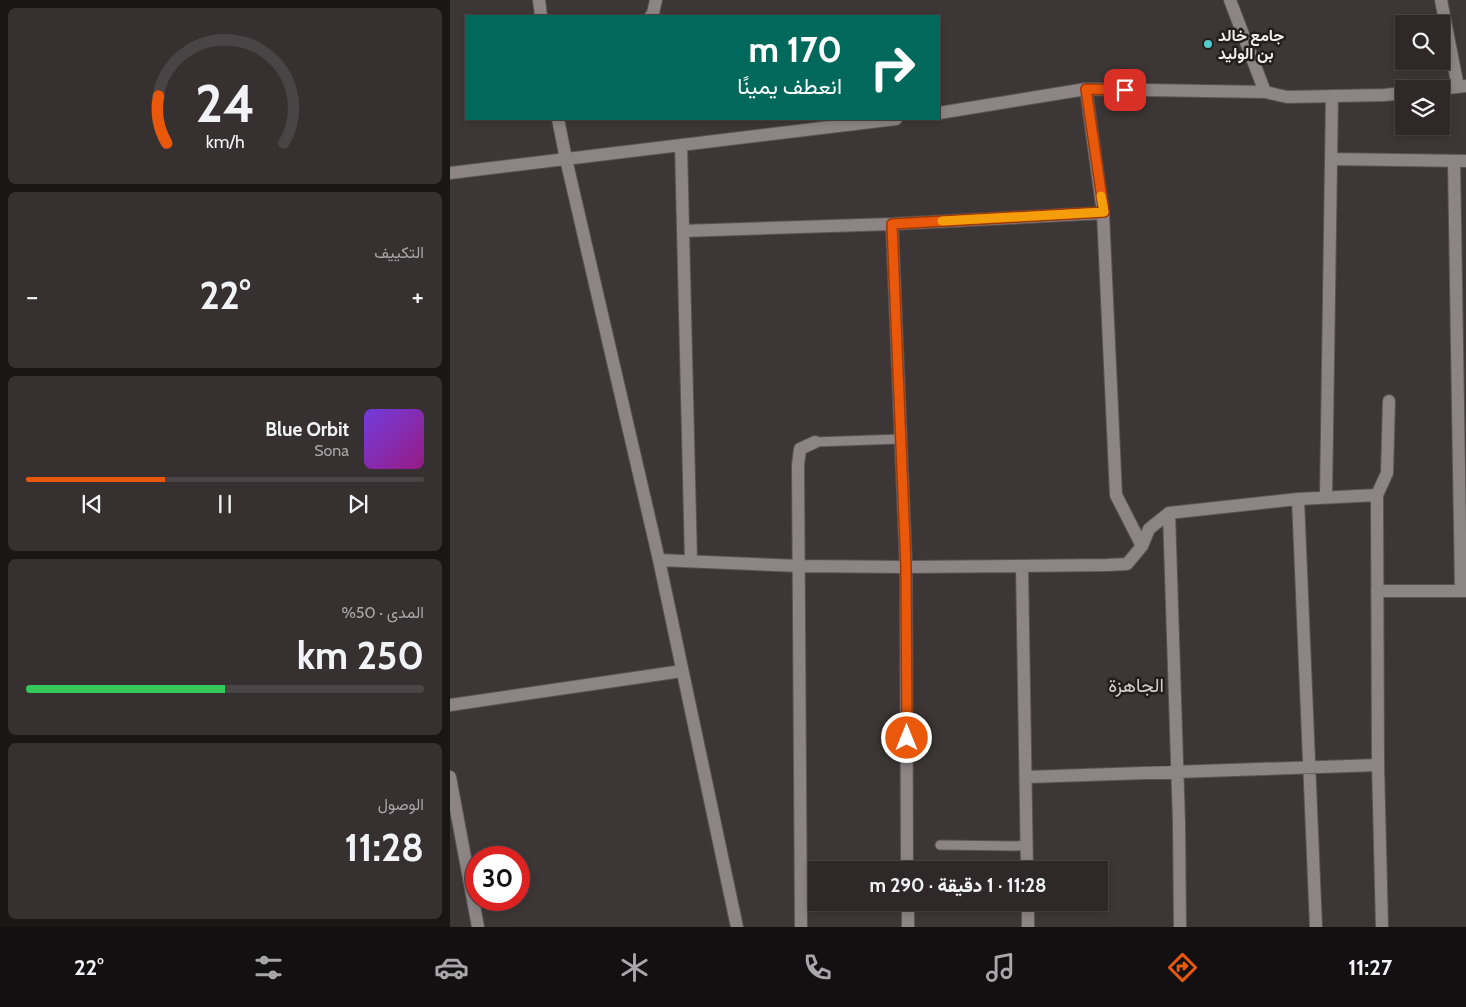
<!DOCTYPE html>
<html lang="ar">
<head>
<meta charset="utf-8">
<style>
	:root { --surface:#2e2828; --page:#363030; --text:#f1f3f6; --muted:#a7a6a8; --line:#494445; --accent:#ea580c }
	body { margin:0; font-family:Cabin,Vazirmatn,sans-serif; background:var(--page); color:var(--text); direction:rtl; height:100vh; display:flex; flex-direction:column; font-size:19px; white-space:nowrap }
	* { box-sizing:border-box; margin:0 }
	p { font-size:16px; color:var(--muted) }
	.icon { flex:none; width:28px; height:28px; fill:none; stroke:currentColor; stroke-width:2; stroke-linecap:round; stroke-linejoin:round }
	.map { position:relative; flex:1; overflow:hidden; direction:ltr }
	.drawer { display:flex; flex-direction:column; gap:8px; padding:8px; background:#191616; width:450px }
	.drawer>* { flex:none }
	.top-card { position:absolute; left:15px; top:15px; width:475px; height:105px; border-radius:0px; box-shadow:0 2px 8px #0003,0 0 0 1px var(--line); direction:rtl; background:#00695c; color:#fff; overflow:hidden }
	.buttons { position:absolute; left:945px; top:15px; display:grid; gap:10px }
	.buttons a { display:grid; place-items:center; width:55px; height:55px; border-radius:0px; background:var(--surface); box-shadow:0 2px 8px #0003,0 0 0 1px var(--line); font-size:25px }
	.speed { position:absolute; left:15px; top:846px; display:flex; gap:10px; font-size:25px; font-weight:700; text-align:center }
	.speed>* { display:grid; place-content:center; width:65px; height:65px; border-radius:50%; background:var(--surface); box-shadow:0 2px 8px #0003,0 0 0 1px var(--line); line-height:1 }
	.speed .limit { border:8px solid #d22; background:#fff; color:#111 }
	.pin { position:absolute; display:grid; place-items:center; width:42px; height:42px; color:#fff; margin:-21px; border-radius:10px; box-shadow:0 2px 8px #0006 }
	.me { position:absolute; width:55px; margin:-28px; rotate:0deg; stroke-linejoin:round; filter:drop-shadow(0 0 4px #0008) }
	.turn { display:flex; align-items:center; gap:18px; height:105px; padding:0 15px; font-size:22px }
	.turn .icon { width:65px; height:65px; stroke-width:2.5 }
	.turn b { display:block; font-size:35px; line-height:42px }
	.big { font-size:38px; font-weight:800; line-height:1.1 }
	.drawer .tile { flex:1; display:flex; flex-direction:column; justify-content:center; gap:8px; min-width:0; padding:0 18px; border-radius:8px; background:var(--page) }
	.drawer .dial { align-items:center; gap:0 }
	.dial svg { height:130px; overflow:visible; fill:none; stroke:var(--line); stroke-width:7; stroke-linecap:round; text-anchor:middle }
	.dial text { fill:var(--text); stroke:none }
	.song { display:flex; align-items:center; gap:15px }
	.cover { width:60px; height:60px; border-radius:8px; background:linear-gradient(135deg,hsl(260 70% 55%),hsl(310 70% 35%)) }
	.played { height:5px; border-radius:2px; background:linear-gradient(90deg,var(--accent) 35%,var(--line) 35%) }
	.keys { display:flex; justify-content:space-around; direction:ltr }
	.heat { display:flex; justify-content:space-between; align-items:center; font-size:28px; direction:ltr }
	.charge { height:8px; border-radius:4px; background:linear-gradient(90deg,#34c759 50%,var(--line) 0) }
	.trip { position:absolute; left:358px; top:861px; width:300px; height:50px; border-radius:0px; background:var(--surface); box-shadow:0 2px 8px #0003,0 0 0 1px var(--line); font-weight:800; line-height:50px; text-align:center; direction:rtl }
	.menu { display:flex; height:80px; justify-content:space-around; align-items:center; background:#121010; color:var(--muted) }
	.menu .icon { width:35px; height:35px }
	.menu .selected { color:var(--accent) }
	.menu b { font-size:22px; color:var(--text) }
	main { display:flex; flex:1; min-height:0 }
	.map>svg:first-child { display:block }
	.lines { fill:none; stroke-linecap:round; stroke-linejoin:round }
	.service-casing { stroke:#5a5353; stroke-width:11 }
	.minor-casing { stroke:#5a5353; stroke-width:14 }
	.tertiary-casing { stroke:#5a5353; stroke-width:14 }
	.service { stroke:#8d8585; stroke-width:9 }
	.minor { stroke:#8d8585; stroke-width:12 }
	.tertiary { stroke:#8d8585; stroke-width:12 }
	.route-casing { stroke:#983908; stroke-width:12 }
	.route { stroke:#ea580c; stroke-width:9 }
	.slow { stroke:#f59e0b; stroke-width:9 }
	.poi-dot { fill:#52cdce; stroke:#221e1e; stroke-width:2 }
	.labels { text-anchor:middle; stroke-width:5; stroke-linejoin:round; paint-order:stroke }
	.poi-label { font-size:16px; font-weight:bold; fill:#f3eeee; stroke:#221e1e; text-anchor:start }
	.quarter-label { font-size:19px; fill:#d6cccd; stroke:#221e1e }
</style>
</head>
<body>
<main>
<div class="map">
<svg width="1016" height="927" viewBox="0 0 1016 927">
	<rect width="100%" height="100%" fill="#3d3636"/>
	<g class="lines">
		<defs>
			<path id="service" d="M365,442l85,-3
				M490,845l87,1"/>
			<path id="minor" d="M89,0l2,16
				M780,0l35,92 22,5 97,-2 20,-2
				M991,0l17,87
				M201,16l2,-3 3,-13
				M636,89l17,124 13,282 26,51
				M989,89l27,-3
				M489,113l147,-24 179,3
				M108,119l8,40 93,401 78,367
				M231,145l10,416
				M881,159l135,2
				M1004,161l7,430
				M0,173l446,-54
				M442,224l14,343 1,303
				M233,231l209,-7 211,-11
				M876,497l6,-401
				M848,499l18,428
				M719,513l10,310 1,104
				M209,560l141,6 106,1 201,-2 20,-1 15,-18 7,-17 20,-16 129,-14 79,-4
				M572,566l5,304
				M927,591h89
				M0,705l232,-34
				M577,777l351,-12
				M458,902v25
				M578,902v25
				M351,927l-3,-462 2,-16 15,-7
				M932,927l-4,-162 -1,-270 10,-22 2,-72"/>
			<path id="tertiary" d="M0,777l28,150"/>
		</defs>
		<use href="#service" class="service-casing"/>
		<use href="#minor" class="minor-casing"/>
		<use href="#tertiary" class="tertiary-casing"/>
		<use href="#service" class="service"/>
		<use href="#minor" class="minor"/>
		<use href="#tertiary" class="tertiary"/>
	</g>
	<g class="lines">
		<defs>
			<path id="route" d="M457,738l-1,-171 -14,-343 212,-12 -18,-123 39,1"/>
		</defs>
		<use href="#route" class="route-casing"/>
		<use href="#route" class="route"/>
		<path class="slow" d="M492,221l162,-9 -3,-16"/>
	</g>
	<circle class="poi-dot" cx="758" cy="44" r="5"/>
	<g class="labels">
		<g class="poi-label">
			<text x="768" y="41">جامع خالد<tspan x="768" dy="18">بن الوليد</tspan></text>
		</g>
		<g class="quarter-label">
			<text x="686" y="692">الجاهزة</text>
		</g>
	</g>
</svg>
<div class="buttons">
<a><svg class="icon" aria-label="search" viewBox="0 0 24 24"><circle cx="10" cy="10" r="6"/><path d="M15 15l6 6"/></svg></a>
<a><svg class="icon" aria-label="layers" viewBox="0 0 24 24"><path d="M12 4l9 5-9 5-9-5zM3 14l9 5 9-5"/></svg></a>
</div>
<div class="speed"><div class="limit">30</div></div>
<div class="pin" style="left:675px;top:90px;background:#d93025"><svg class="icon" aria-label="arrive" viewBox="0 0 24 24"><path d="M6 21V4h12l-3 4 3 4H6"/></svg></div>
<svg class="me" style="left:457px;top:738px" viewBox="-20 -20 40 40"><circle r="17" fill="#ea580c" stroke="#fff" stroke-width="3"/><path d="M0-11L8 9 0 5-8 9z" fill="#fff"/></svg>
<div class="trip">11:28 · 1 دقيقة · 290 m</div>
<div class="top-card">
<div class="turn"><svg class="icon" aria-label="right" viewBox="0 0 24 24"><path d="M7 20v-9h11M14 6l5 5-5 5"/></svg><div><b>170 m</b>انعطف يمينًا</div></div>
</div>
</div>
<section class="drawer">
<div class="tile dial"><svg viewBox="0 0 100 80">
<path d="M14 69A42 42 0 1 1 86 69"/>
<path d="M14 69A42 42 0 0 1 9 40" stroke="#ea580c"/>
<text x="50" y="56" font-size="32" font-weight="700">24</text>
<text x="50" y="72" font-size="11">km/h</text>
</svg></div>
<div class="tile"><p>التكييف</p>
<div class="heat"><a>−</a><b class="big">22°</b><a>+</a></div>
</div>
<div class="tile">
<div class="song"><i class="cover"></i><div><b>Blue Orbit</b><p>Sona</p></div></div>
<div class="played"></div>
<div class="keys"><svg class="icon" aria-label="previous" viewBox="0 0 24 24"><path d="M18 5L8 12l10 7zM5 5v14"/></svg><svg class="icon" aria-label="pause" viewBox="0 0 24 24"><path d="M8 5v14M16 5v14"/></svg><svg class="icon" aria-label="next" viewBox="0 0 24 24"><path d="M6 5l10 7-10 7zM19 5v14"/></svg></div>
</div>
<div class="tile"><p>المدى · 50%</p><b class="big">250 km</b><div class="charge"></div></div>
<div class="tile"><p>الوصول</p><b class="big">11:28</b></div>
</section>
</main>
<nav class="menu">
<b>11:27</b>
<svg class="icon selected" aria-label="directions" viewBox="0 0 24 24"><path d="M12 3l9 9-9 9-9-9zM9 14v-3h6M13 9l2 2-2 2"/></svg>
<svg class="icon" aria-label="music" viewBox="0 0 24 24"><path d="M9 18V5l10-2v13"/><circle cx="6" cy="18" r="3"/><circle cx="16" cy="16" r="3"/></svg>
<svg class="icon" aria-label="phone" viewBox="0 0 24 24"><path d="M5 4h4l2 5-3 2q2 4 5 5l2-3 5 2v4C11 20 4 13 5 4z"/></svg>
<svg class="icon" aria-label="climate" viewBox="0 0 24 24"><path d="M12 3v18M4 7l16 10M4 17L20 7"/></svg>
<svg class="icon" aria-label="car" viewBox="0 0 24 24"><path d="M5 17H2v-5l4-1 3-4h7l3 4 3 1v5h-3M9 17h6M6 11h13"/><circle cx="7" cy="17" r="2"/><circle cx="17" cy="17" r="2"/></svg>
<svg class="icon" aria-label="filters" viewBox="0 0 24 24"><path d="M4 7h16M4 17h16"/><circle cx="9" cy="7" r="2"/><circle cx="15" cy="17" r="2"/></svg>
<b>22°</b>
</nav>
</body>
</html>
